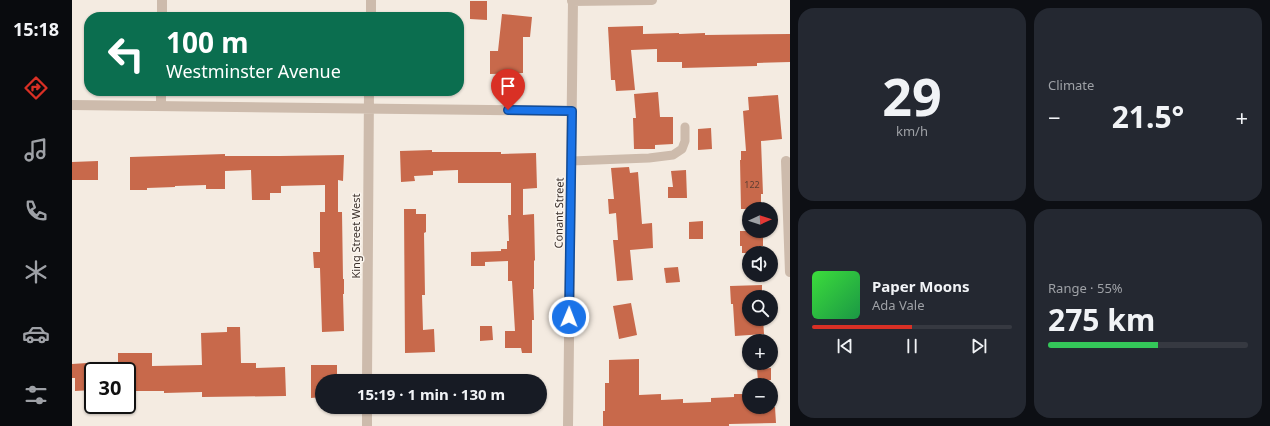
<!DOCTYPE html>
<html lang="en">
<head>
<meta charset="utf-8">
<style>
	:root { --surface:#171b24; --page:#242831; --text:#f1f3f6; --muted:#9ea1a6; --line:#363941; --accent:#d93025 }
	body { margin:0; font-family:"Noto Sans",sans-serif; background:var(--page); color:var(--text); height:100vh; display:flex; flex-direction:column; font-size:15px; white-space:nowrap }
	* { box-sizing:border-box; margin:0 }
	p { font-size:13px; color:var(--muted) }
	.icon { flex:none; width:22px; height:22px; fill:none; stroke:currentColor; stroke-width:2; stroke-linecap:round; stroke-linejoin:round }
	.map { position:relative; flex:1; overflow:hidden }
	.side { display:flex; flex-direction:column; gap:8px; padding:8px; background:#0d0f14; width:480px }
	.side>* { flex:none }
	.hud { position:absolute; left:12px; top:12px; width:380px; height:84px; border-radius:16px; box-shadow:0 1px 3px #0004; background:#0b6e4f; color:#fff; overflow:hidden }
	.needle { width:26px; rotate:87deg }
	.fabs { position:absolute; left:670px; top:202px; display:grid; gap:8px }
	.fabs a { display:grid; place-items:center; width:36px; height:36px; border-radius:50%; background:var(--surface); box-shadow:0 1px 3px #0004; font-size:20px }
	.speed { position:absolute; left:12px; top:362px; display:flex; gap:8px; font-size:20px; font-weight:700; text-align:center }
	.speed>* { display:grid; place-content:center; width:52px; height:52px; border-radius:50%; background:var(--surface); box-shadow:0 1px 3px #0004; line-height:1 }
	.speed .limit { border:2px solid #111; border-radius:6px; background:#fff; color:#111 }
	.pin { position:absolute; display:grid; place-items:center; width:34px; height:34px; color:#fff; margin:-41px -17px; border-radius:50% 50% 50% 0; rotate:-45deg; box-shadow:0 0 4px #0007 }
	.pin .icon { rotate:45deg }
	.me { position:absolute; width:44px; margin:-22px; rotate:1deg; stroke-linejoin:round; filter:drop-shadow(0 0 3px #0008) }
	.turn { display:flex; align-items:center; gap:14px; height:84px; padding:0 16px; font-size:18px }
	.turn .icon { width:52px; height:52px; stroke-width:2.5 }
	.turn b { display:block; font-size:28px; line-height:34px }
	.big { font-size:30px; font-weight:700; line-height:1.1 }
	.side .tile { flex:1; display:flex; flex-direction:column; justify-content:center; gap:6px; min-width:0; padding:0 14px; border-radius:16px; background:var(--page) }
	.side .dial { align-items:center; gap:0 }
	.dial b { font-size:52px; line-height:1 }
	.song { display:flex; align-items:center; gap:12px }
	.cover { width:48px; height:48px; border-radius:6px; background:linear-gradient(135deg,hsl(120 70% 55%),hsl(140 70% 35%)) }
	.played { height:4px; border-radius:2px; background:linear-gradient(90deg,var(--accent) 50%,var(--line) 50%) }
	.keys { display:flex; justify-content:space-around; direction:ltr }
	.heat { display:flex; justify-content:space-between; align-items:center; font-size:22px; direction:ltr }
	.charge { height:6px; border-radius:3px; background:linear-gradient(90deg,#34c759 55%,var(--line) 0) }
	.side .tiles { flex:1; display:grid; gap:8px; grid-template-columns:repeat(2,1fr) }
	.trip { position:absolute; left:243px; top:374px; width:232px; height:40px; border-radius:20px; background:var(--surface); box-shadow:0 1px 3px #0004; font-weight:700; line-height:40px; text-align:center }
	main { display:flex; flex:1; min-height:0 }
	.tab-bar { display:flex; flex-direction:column; width:72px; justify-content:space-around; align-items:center; background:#090b0e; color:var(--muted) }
	.tab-bar .icon { width:28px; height:28px }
	.tab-bar .on { color:var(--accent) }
	.tab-bar b { font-size:18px; color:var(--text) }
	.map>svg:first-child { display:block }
	.building { fill:#c8694b }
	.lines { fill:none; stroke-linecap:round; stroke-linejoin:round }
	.service { stroke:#cdbbac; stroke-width:9 }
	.minor { stroke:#cdbbac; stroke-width:10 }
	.route-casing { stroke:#114b97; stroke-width:10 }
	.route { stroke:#1a73e8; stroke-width:7 }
	.labels { text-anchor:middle; stroke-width:3; stroke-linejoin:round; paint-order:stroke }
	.number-label { font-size:9px; fill:#5e3e33 }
	.street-label { font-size:11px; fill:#3b302b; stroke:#fbf5ee }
</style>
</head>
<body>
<main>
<nav class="tab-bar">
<b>15:18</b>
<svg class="icon on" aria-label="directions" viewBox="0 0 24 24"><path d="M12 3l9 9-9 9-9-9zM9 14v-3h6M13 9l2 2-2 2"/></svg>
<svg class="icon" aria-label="music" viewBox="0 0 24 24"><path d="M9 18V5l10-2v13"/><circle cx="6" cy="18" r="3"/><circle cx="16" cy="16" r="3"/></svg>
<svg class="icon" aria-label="phone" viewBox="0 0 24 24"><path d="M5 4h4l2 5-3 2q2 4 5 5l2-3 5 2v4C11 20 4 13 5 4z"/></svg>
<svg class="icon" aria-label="climate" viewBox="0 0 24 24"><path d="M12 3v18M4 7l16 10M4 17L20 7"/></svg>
<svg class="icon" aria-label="car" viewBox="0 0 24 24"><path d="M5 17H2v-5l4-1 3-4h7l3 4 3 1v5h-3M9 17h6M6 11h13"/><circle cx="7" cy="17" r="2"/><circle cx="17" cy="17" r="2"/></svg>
<svg class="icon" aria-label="filters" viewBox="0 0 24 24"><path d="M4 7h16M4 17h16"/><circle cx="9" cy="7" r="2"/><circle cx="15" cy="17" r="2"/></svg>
</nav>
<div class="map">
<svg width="718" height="426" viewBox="0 0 718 426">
	<rect width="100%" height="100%" fill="#f4ebe1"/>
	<path class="building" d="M398,1h17v19l-17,-1z
		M430,14l30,3 -2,20h-7v36l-33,1v-23h8z
		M571,26v8l36,-1v1l26,-1v2l85,-1v28l-33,1v3l-75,2v-6h-25v-13l-26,1 4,40 -19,1 -1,-11h-4l-3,-53z
		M586,92l2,25h13v27l-18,1v4h-21l-1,-31h3l-2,-24z
		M706,95l4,44 -21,2 2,53h-2v15h-20l-1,-49h1v-9h5l-3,-40 6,-1 -1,-13z
		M639,128l1,21 -14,1v-21z
		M360,150v2h69v2l35,-1 1,35 -14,1v26l11,-1 1,46 -1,1v28h-1l1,31h-2v33h-10l-1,-5h-16v-17h10l-3,-50h-4v-20l-23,1v4h-14v-14l30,-1v-2h6v-8h2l-1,-26h3v-32h-53v-13l-25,1v4l-19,1 1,5 -14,1 -1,-31z
		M153,154v2h55l64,-1 -1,26 -5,-1v32h4l1,67h1v15h-1l1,37 -22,1 -2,-64h-6l-1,-16h7v-40h5v-27l-44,1v7h-11v7h-18l-1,-30 -26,1v18h-19v-4l-31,1v1l-28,1v2h-17v-33z
		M26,161v19h-26v-18z
		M557,167l1,6 8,-1 4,52 10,-1 1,25 -23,2 3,30 -16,1 -4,-41h5l-2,-27 -7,1 -1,-15h6l-3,-31z
		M614,170l1,28h-19v-11h5l-2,-16z
		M332,209h12v5h10v18l-2,1 1,62h-3l1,35 11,-1 1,23 -30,1z
		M631,221v18h-14v-17z
		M668,231h23v15h-5l1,7h-17v-7h-2z
		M606,267l2,15 -14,1 -2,-15z
		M690,285v12h-13v22h14l1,15 -29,2 -2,-32h-2l-1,-18z
		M559,303l6,32 -18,4 -6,-33z
		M408,326h12l1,14 -13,1z
		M155,327h13l1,36h15v5l29,-1 1,29 -84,1v-5l-38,1v-2h-37v-20h-9v-18h34v13l50,-1 -1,-32 26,-1z
		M567,359v36l22,-1v6l22,-1v4l28,-1v-4l23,-1v-3h15v13h26l1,16 -47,1v2h-126v-15h2v-28h4v-23z
		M15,363v5h6v22l-18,1v-13h-3v-14z
		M239,365h26v16h-15v16l-11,1z
		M699,368v12l-13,1 -1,-12z"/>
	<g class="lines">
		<path class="service" d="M499,161l78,-3 24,-3 9,-6 3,-8v-14"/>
		<path class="minor" d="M500,1l80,-1
			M90,17v-17
			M299,17v-17
			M0,105l500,6
			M89,106v-15
			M714,161l4,111
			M295,381l2,-290
			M295,426v-19
			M496,426l5,-426"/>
	</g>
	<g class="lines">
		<defs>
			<path id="route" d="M436,110l64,1 -3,206"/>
		</defs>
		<use href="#route" class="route-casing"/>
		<use href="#route" class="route"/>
	</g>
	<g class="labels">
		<g class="number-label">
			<text x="680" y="188">122</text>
		</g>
		<g class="street-label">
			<text transform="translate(487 213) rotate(-89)" y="4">Conant Street</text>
			<text transform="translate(284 236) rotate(-90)" y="4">King Street West</text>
		</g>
	</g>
</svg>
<div class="fabs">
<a><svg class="needle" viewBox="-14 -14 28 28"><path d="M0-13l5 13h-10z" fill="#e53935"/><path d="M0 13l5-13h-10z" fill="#9ea1a6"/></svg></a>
<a><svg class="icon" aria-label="sound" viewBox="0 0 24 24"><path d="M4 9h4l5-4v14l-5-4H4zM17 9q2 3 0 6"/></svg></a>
<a><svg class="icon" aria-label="search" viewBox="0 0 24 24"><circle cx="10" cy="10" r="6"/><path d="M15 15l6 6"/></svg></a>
<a>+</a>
<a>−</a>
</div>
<div class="speed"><div class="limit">30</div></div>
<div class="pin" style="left:436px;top:110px;background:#d93025"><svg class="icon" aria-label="arrive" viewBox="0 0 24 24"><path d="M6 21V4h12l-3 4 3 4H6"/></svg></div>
<svg class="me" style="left:497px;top:317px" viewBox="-20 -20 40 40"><circle r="17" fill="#1a73e8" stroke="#fff" stroke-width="3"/><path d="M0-11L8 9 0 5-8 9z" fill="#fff"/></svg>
<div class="trip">15:19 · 1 min · 130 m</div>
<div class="hud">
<div class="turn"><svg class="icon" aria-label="left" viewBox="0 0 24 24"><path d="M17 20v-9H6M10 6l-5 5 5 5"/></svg><div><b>100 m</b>Westminster Avenue</div></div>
</div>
</div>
<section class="side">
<div class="tiles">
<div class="tile dial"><b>29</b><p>km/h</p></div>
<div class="tile"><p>Climate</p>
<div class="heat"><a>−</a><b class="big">21.5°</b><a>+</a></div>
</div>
<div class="tile">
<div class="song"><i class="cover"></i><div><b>Paper Moons</b><p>Ada Vale</p></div></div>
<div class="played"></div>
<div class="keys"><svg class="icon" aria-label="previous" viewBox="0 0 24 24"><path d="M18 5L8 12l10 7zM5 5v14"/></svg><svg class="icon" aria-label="pause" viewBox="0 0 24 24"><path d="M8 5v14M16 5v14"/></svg><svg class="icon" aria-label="next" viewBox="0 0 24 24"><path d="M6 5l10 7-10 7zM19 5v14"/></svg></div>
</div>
<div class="tile"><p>Range · 55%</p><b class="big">275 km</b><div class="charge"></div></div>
</div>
</section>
</main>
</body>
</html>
